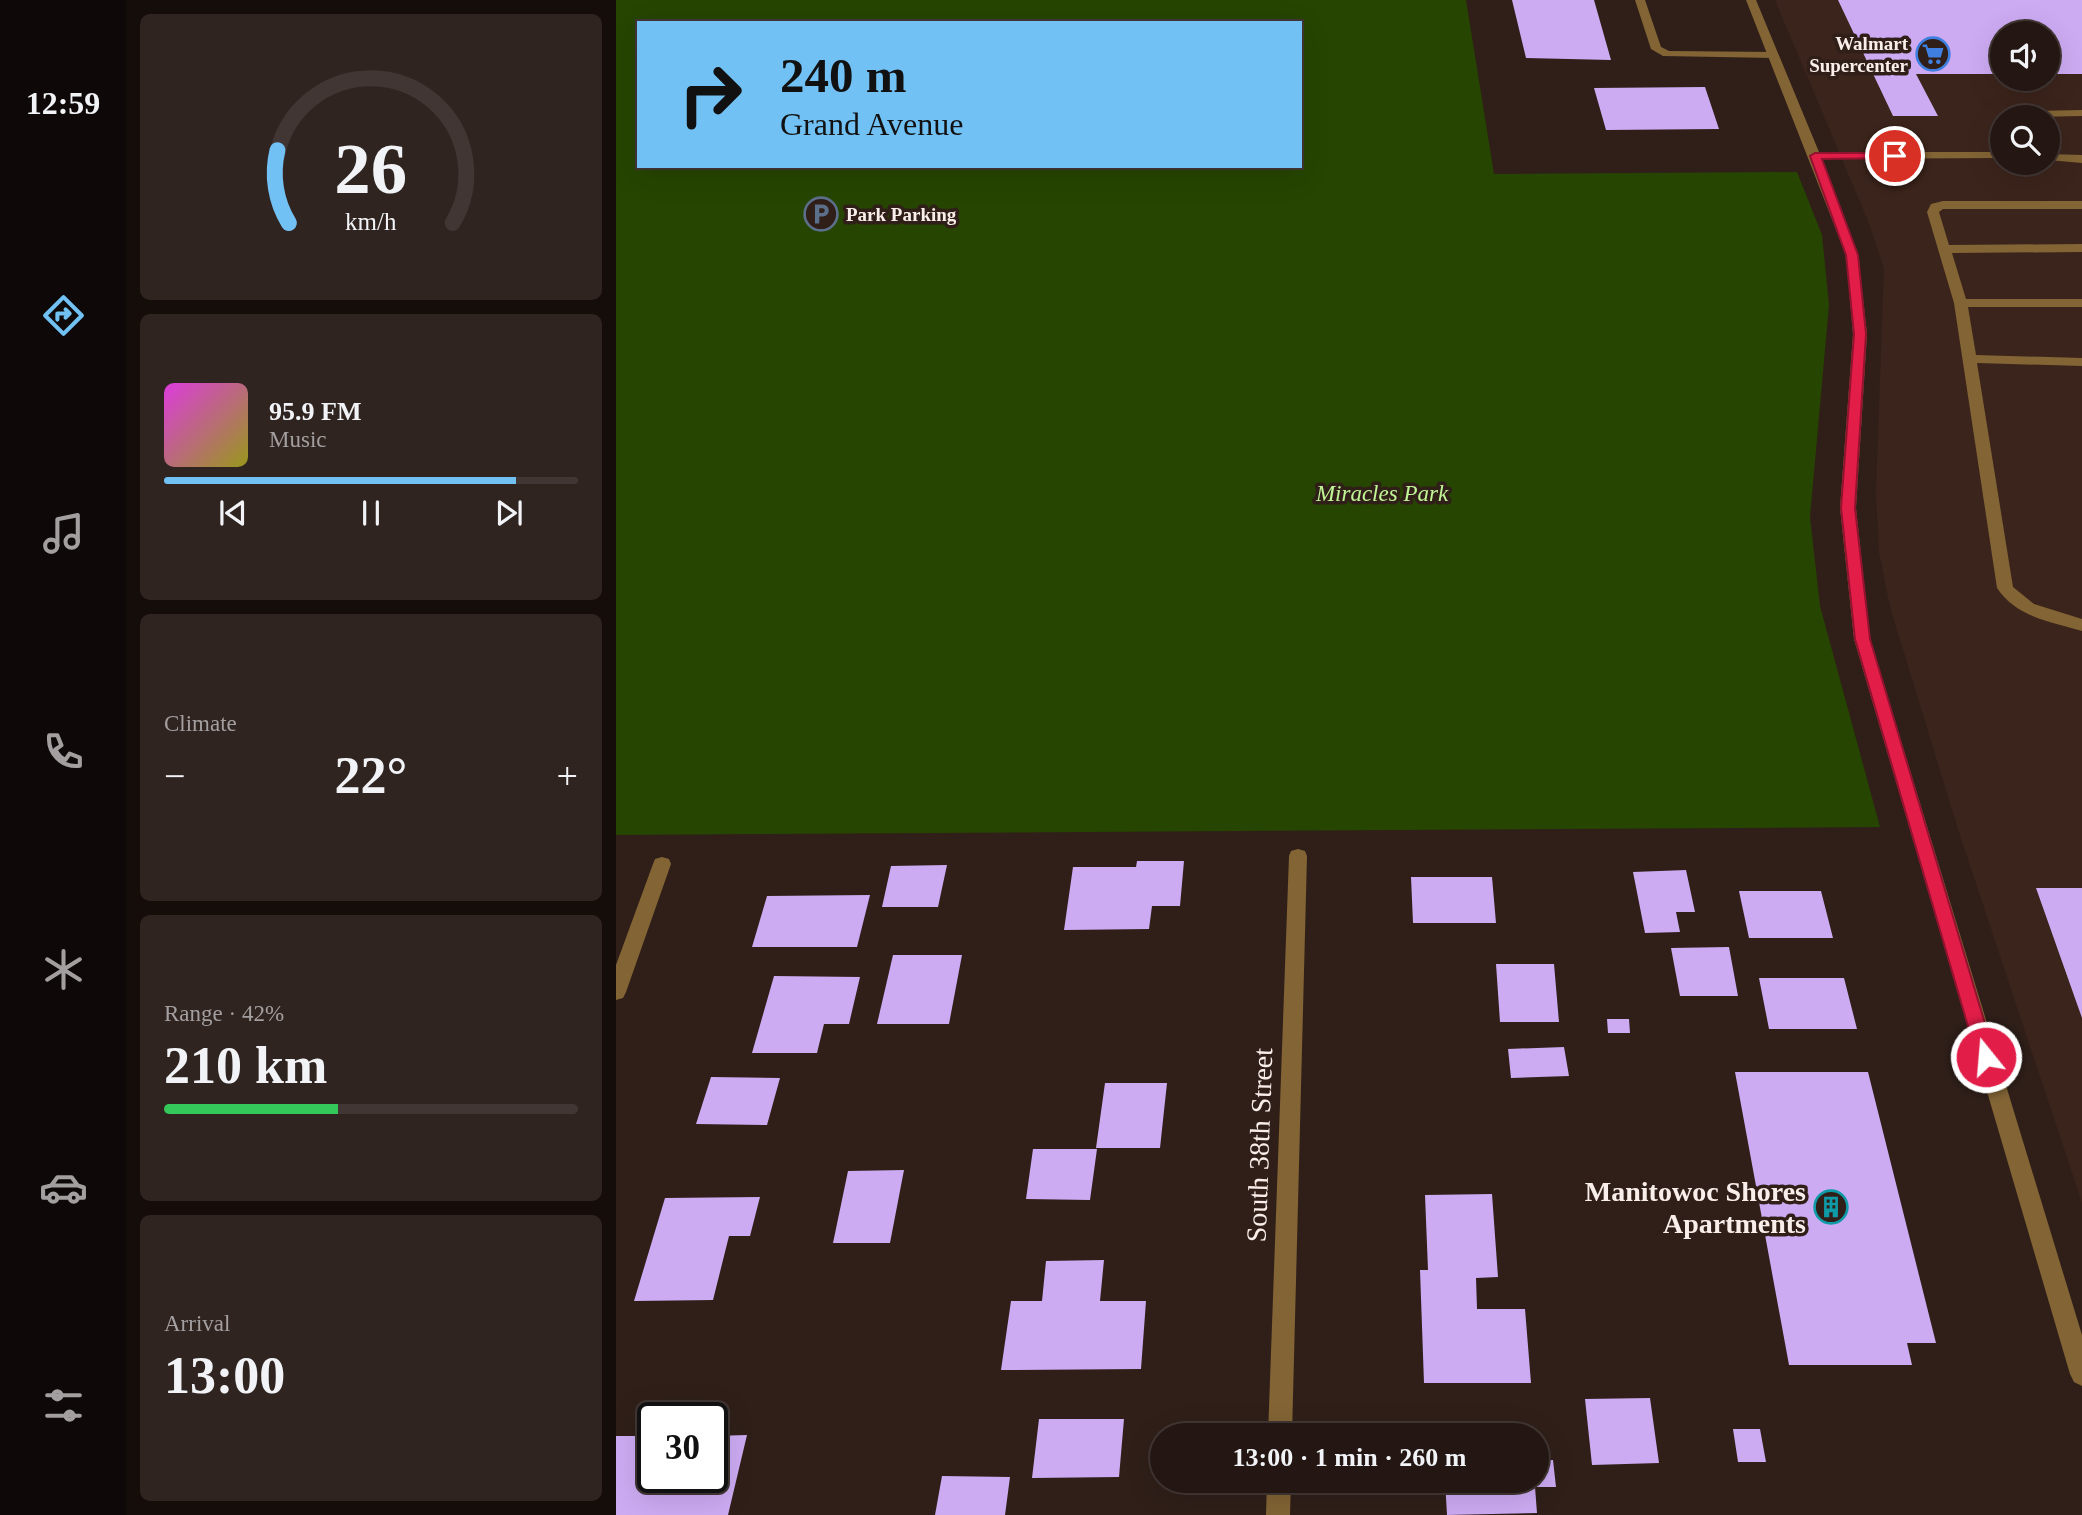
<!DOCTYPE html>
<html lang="en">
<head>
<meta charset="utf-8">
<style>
	:root { --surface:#241713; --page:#302421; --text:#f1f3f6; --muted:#a39fa0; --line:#413633; --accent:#71c1f5 }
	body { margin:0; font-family:"Times New Roman",serif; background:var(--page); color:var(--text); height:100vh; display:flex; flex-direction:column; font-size:26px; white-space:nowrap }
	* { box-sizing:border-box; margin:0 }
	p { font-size:23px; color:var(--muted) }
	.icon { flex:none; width:38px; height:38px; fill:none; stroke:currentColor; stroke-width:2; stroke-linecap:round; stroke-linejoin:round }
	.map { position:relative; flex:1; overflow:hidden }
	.details { display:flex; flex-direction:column; gap:14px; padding:14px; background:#140d0a; width:490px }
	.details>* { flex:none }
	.banner { position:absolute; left:21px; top:21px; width:665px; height:147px; border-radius:0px; box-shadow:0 7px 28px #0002,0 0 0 2px var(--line); background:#71c1f5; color:#111; overflow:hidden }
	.fabs { position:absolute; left:1374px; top:21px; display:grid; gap:14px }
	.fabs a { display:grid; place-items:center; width:70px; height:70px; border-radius:50%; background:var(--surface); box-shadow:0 7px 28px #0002,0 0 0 2px var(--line); font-size:35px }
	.speed { position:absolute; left:21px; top:1402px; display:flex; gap:14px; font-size:35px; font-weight:700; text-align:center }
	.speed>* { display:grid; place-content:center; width:91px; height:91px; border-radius:50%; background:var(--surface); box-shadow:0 7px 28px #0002,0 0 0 2px var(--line); line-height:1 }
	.speed .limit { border:4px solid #111; border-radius:10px; background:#fff; color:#111 }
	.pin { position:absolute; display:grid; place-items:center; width:60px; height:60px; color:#fff; margin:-30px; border:4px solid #fff; border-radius:50%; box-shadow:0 2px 7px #0007 }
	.me { position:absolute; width:77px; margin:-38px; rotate:343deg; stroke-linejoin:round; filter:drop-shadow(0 0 5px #0008) }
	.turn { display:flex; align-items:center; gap:24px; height:147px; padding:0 28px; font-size:32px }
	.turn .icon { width:91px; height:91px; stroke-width:2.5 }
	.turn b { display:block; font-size:49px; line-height:60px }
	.big { font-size:52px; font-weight:700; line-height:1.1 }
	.details .tile { flex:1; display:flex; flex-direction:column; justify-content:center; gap:10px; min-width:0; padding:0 24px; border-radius:10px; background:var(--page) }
	.details .dial { align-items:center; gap:0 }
	.dial svg { height:182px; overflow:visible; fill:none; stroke:var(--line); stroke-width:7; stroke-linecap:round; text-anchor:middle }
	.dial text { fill:var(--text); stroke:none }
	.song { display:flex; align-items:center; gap:21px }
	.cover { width:84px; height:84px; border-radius:10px; background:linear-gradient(135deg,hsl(300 70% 55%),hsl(60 70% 35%)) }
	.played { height:7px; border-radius:4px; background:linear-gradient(90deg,var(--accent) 85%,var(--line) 85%) }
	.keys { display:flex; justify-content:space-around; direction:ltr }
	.heat { display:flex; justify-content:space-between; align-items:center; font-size:38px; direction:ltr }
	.charge { height:10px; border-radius:5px; background:linear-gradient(90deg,#34c759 42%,var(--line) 0) }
	.trip { position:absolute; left:534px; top:1423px; width:399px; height:70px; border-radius:35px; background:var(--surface); box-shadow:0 7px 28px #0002,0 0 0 2px var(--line); font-weight:700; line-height:70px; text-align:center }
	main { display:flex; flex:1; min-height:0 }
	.tab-bar { display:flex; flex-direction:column; width:126px; justify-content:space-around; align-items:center; background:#0e0908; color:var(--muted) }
	.tab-bar .icon { width:49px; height:49px }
	.tab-bar .on { color:var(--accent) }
	.tab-bar b { font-size:32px; color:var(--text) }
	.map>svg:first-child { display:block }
	.built { fill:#3b241b; fill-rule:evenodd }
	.green { fill:#264500; fill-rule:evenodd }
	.building { fill:#cdabf3 }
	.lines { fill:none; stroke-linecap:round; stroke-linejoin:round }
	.lane { fill:#826435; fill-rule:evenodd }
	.street { fill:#826435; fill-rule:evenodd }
	.route { fill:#e11d48; stroke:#92132f; stroke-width:2 }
	.labels { text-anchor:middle; stroke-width:7; stroke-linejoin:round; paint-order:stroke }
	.far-poi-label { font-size:19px; font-weight:bold; fill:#faeeea; stroke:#301f19; text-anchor:end }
	.park-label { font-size:23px; font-style:italic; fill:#c1f696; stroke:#301f19 }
	.near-street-label { font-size:28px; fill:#faeeea; stroke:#301f19 }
	.near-poi-label { font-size:28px; font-weight:bold; fill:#faeeea; stroke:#301f19; text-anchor:end }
</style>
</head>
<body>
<main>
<nav class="tab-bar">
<b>12:59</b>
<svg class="icon on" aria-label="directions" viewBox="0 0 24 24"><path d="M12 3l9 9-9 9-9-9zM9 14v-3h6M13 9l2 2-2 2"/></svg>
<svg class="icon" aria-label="music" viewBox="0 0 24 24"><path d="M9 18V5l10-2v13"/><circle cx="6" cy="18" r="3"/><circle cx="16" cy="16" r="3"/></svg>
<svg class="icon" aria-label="phone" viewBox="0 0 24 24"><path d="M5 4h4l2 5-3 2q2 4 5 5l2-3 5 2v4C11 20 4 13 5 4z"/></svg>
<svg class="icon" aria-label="climate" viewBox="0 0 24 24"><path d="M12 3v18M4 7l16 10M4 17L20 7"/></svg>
<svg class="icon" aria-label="car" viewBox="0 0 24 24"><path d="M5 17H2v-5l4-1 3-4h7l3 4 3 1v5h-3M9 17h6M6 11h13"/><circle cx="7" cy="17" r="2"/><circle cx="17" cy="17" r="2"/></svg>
<svg class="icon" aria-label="filters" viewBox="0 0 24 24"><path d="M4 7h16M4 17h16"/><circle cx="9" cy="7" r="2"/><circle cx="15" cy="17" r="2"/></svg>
</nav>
<section class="details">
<div class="tile dial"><svg viewBox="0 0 100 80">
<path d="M14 69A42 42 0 1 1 86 69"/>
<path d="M14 69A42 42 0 0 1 9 37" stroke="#71c1f5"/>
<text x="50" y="56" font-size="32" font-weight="700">26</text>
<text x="50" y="72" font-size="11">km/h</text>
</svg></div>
<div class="tile">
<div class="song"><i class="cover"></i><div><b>95.9 FM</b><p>Music</p></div></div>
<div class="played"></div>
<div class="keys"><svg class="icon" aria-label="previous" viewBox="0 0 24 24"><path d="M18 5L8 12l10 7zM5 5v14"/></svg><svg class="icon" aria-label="pause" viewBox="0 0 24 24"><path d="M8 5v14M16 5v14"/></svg><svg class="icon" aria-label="next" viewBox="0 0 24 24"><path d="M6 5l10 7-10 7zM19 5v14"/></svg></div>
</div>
<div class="tile"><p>Climate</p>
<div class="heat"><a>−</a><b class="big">22°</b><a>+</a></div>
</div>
<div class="tile"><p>Range · 42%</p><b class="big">210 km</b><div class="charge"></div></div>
<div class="tile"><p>Arrival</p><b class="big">13:00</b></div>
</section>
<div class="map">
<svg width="1466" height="1515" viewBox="0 0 1466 1515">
	<rect width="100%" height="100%" fill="#301f19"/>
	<path class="built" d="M1159,0h307v1203l-125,-377 -67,-219 -11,-55 -3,-60 8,-224 -16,-47zM1386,33h46v46h-46zM1386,117h46v46h-46z"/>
	<path class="green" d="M0,0h850l28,174 303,-2 25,63 7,70 -19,212 10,89 60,221 -1264,8zM23,23h661v143h-661z"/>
	<path class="building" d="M896,0h82l17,60 -85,-2z
		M1222,0h244v74h-34v-41h-46v41h-86l22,42h-45z
		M1089,87l14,42 -113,1 -12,-42z
		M521,861h47l-4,45h-28l-3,23 -85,1 9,-63h63z
		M331,865l-9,42h-56l9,-41z
		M1070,870l9,42h-19l4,20 -35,1 -12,-61z
		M795,877h81l4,46h-83z
		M1420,888h46v130z
		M1123,891h82l12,47h-84z
		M254,895l-13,52h-105l15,-51z
		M1113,947l9,49h-58l-9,-48z
		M277,955h69l-13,69h-72z
		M880,964h58l5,58h-59z
		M158,976l86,1 -11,47h-25l-7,29h-65z
		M1143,978h85l13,51h-88z
		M991,1019h22l1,14h-22z
		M948,1047l5,29 -58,2 -3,-29z
		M1119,1072h133l68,271h-29l5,22h-123z
		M95,1077l69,1 -13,47 -71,-1z
		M489,1083h62l-7,65h-64z
		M417,1149h64l-7,51 -64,-1z
		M288,1170l-14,73h-57l15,-72z
		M876,1194l6,83 -22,1 1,31h48l6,74h-107l-4,-113h8l-3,-75z
		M144,1197l-10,39h-21l-16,64 -79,1 31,-103z
		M488,1260l-4,41h46l-5,68 -140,1 10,-69h31l4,-40z
		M1034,1398l9,65 -67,2 -7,-66z
		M423,1419h85l-5,58 -87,1z
		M1117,1429h27l6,33h-28z
		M131,1435l-19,80h-112v-79h37v41h59v-41z
		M937,1460l3,27h-21l2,26 -90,2 -2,-35h91v-19z
		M326,1476l68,1 -5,38h-70z"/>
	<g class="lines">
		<path class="lane" d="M1019,0h10l16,47 8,4 105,1 5,3 -5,3 -111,-2 -12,-7z
			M1466,110v6l-49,1 -6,-3 6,-3z
			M1327,201h139v8h-139l-4,3 10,33 133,-1v8l-130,1 14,46h116v8h-114l8,48 106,3v8l-105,-3 36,224 21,17 48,15v12c-31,-9 -66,-14 -85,-43l-43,-285 -27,-91 4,-8z"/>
		<path class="street" d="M1130,0h10l63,152h183v6l-180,1 36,96 9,79 -11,174 14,131 212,696v51l-8,-4 -4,-8 -216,-735 -14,-131 13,-174 -7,-79z
			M1432,154l34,1v8l-34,-3z
			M682,849l7,2 2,5 -15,579h-24l21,-579 2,-5z
			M46,857l7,2 2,5 -45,128 -3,6 -7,2v-35l37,-101 2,-5z
			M651,1480h24l-1,35h-24z"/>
	</g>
	<path class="route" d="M1279,153l4,1v4l-77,1 36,96 8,79 -11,174 15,131 125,418 -2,5 -7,3 -6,-3 -3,-5 -122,-418 -14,-131 13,-174 -8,-79 -36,-99 5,-3z"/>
	<defs>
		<symbol id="supermarket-ring" viewBox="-11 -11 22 22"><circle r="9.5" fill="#301f19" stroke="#3f7fe0" stroke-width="1.5"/><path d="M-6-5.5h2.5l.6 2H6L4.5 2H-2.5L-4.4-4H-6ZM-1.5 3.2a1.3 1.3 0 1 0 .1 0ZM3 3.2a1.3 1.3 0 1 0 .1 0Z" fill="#3f7fe0"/></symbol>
		<symbol id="parking-ring" viewBox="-11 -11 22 22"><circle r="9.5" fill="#301f19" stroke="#5c6f8a" stroke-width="1.5"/><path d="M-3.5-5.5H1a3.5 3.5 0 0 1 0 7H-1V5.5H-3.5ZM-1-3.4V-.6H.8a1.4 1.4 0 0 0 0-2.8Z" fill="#5c6f8a"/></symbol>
		<symbol id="building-ring" viewBox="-11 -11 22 22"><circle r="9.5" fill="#301f19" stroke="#0f9aa8" stroke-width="1.5"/><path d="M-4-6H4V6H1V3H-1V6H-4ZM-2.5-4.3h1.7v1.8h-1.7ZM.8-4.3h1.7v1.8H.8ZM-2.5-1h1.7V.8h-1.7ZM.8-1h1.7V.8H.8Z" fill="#0f9aa8"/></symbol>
	</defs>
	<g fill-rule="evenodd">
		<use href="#supermarket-ring" x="1298" y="35" width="38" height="38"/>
		<use href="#parking-ring" x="186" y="195" width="38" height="38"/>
		<use href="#building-ring" x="1196" y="1188" width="38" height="38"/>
	</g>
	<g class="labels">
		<g class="far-poi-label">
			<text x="1292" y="50">Walmart<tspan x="1292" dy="22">Supercenter</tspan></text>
			<text x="230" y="221" text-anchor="start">Park Parking</text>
		</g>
		<g class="park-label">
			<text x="766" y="501">Miracles Park</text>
		</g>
		<g class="near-street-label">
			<text transform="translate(643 1145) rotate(-88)" y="10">South 38th Street</text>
		</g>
		<g class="near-poi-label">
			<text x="1190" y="1201">Manitowoc Shores<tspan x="1190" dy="32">Apartments</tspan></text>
		</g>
	</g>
</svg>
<div class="fabs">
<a><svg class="icon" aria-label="sound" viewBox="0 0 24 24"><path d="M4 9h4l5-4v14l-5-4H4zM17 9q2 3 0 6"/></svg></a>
<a><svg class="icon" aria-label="search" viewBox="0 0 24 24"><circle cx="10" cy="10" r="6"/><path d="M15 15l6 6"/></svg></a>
</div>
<div class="speed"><div class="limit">30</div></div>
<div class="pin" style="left:1279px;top:156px;background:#d93025"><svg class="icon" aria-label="arrive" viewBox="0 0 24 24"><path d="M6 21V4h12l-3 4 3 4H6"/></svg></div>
<svg class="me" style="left:1370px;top:1057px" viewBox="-20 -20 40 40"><circle r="17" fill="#e11d48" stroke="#fff" stroke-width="3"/><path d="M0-11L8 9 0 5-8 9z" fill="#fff"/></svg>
<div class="trip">13:00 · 1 min · 260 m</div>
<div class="banner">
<div class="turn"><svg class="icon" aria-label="right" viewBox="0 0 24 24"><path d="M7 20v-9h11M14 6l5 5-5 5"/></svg><div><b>240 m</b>Grand Avenue</div></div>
</div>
</div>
</main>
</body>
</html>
